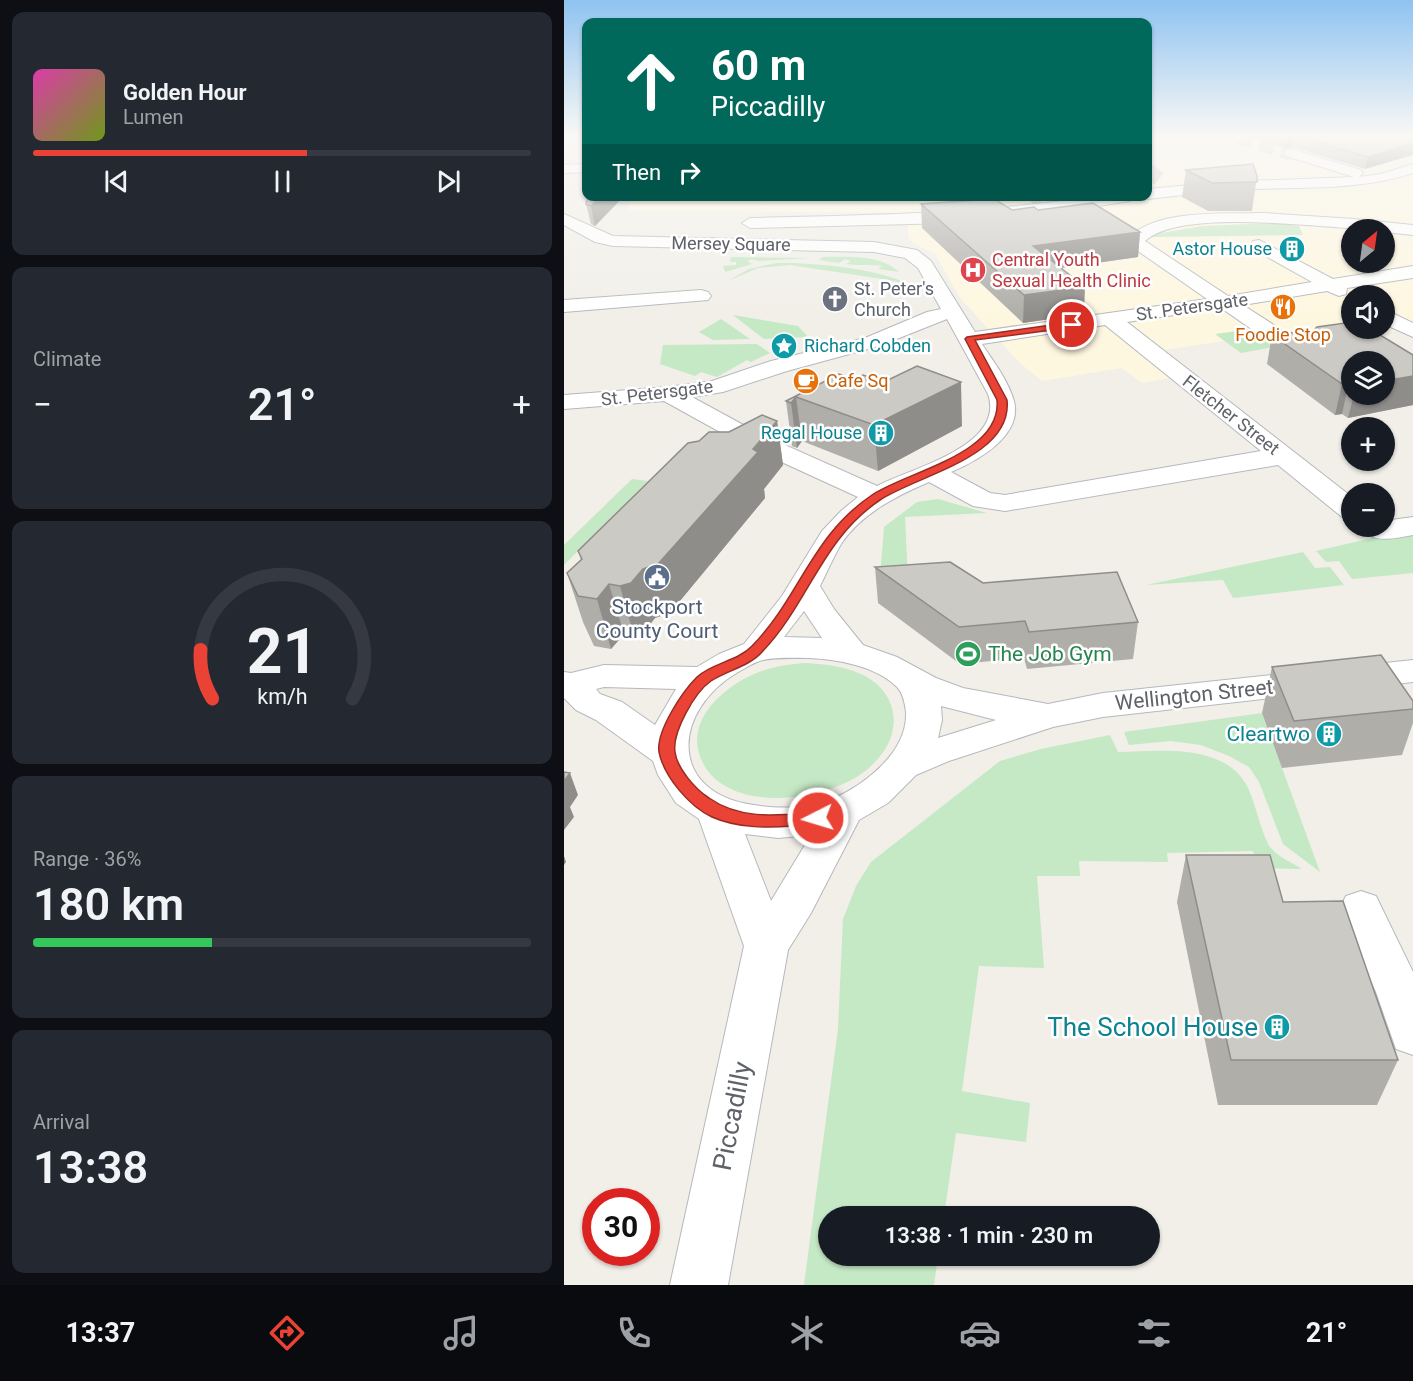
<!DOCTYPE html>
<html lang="en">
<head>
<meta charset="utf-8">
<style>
	:root { --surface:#171b24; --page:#242831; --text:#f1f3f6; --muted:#9ea1a6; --line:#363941; --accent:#ea4335 }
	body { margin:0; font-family:Roboto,sans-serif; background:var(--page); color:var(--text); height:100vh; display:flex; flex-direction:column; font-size:22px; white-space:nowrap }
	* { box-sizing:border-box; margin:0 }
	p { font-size:20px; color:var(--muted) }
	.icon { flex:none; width:33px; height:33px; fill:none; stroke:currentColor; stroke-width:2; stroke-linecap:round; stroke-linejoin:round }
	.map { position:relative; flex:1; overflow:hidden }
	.details { display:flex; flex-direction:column; gap:12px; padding:12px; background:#0d0f14; width:564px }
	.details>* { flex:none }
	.hud { position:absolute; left:18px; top:18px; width:570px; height:183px; border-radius:12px; box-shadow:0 2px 4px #0004; background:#00695c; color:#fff; overflow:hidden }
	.needle { width:39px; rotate:29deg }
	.controls { position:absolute; left:777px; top:219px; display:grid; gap:12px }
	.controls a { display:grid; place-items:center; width:54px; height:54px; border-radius:50%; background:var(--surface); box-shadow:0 2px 4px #0004; font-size:30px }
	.speed { position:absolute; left:18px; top:1188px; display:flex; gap:12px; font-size:30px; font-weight:700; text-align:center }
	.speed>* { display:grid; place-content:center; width:78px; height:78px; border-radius:50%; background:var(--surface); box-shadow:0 2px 4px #0004; line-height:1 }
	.speed .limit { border:9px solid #d22; background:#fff; color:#111 }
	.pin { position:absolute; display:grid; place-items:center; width:51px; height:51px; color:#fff; margin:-26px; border:3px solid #fff; border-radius:50%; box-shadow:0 2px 6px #0007 }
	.me { position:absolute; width:66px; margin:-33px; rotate:265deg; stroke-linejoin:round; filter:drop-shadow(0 0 4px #0008) }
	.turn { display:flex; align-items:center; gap:21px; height:126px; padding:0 30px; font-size:27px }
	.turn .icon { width:78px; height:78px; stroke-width:2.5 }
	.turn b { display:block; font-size:42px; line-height:51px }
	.then { display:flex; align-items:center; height:57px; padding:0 30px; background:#0003; gap:12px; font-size:22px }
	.big { font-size:45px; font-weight:600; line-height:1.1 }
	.details .tile { flex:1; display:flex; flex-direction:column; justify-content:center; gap:9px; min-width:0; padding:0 21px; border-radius:12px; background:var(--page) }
	.details .dial { align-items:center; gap:0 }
	.dial svg { height:156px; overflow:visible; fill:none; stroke:var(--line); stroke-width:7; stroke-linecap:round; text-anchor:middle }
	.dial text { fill:var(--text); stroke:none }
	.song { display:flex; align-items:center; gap:18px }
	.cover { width:72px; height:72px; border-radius:9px; background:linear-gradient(135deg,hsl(320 70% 55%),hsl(80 70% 35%)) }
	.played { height:6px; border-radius:3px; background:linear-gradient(90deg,var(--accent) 55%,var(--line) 55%) }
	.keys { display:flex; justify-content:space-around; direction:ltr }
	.heat { display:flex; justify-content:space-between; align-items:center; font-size:33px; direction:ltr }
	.charge { height:9px; border-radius:4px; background:linear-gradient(90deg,#34c759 36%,var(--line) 0) }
	.trip { position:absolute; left:254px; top:1206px; width:342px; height:60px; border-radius:30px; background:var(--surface); box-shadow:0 2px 4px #0004; font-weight:600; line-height:60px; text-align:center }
	.tab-bar { display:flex; height:96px; justify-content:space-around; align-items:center; background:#090b0e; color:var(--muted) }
	.tab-bar .icon { width:42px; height:42px }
	.tab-bar .current { color:var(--accent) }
	.tab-bar b { font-size:27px; color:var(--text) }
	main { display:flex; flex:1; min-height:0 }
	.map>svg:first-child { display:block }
	.commercial { fill:#fef7e0; fill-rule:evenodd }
	.green { fill:#c5e8c5 }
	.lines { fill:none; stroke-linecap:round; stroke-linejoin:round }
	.street-tunnel { stroke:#ccccc8; stroke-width:15; stroke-dasharray:15 8; stroke-linecap:butt }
	.street-casing { stroke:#b5b8bc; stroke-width:2 }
	.street { fill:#fff; fill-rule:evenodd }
	.wall { fill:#afaea9; fill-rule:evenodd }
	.shaded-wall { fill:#8f8d8a }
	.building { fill:#cccac5; stroke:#8f8d8a; stroke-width:1.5 }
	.route { fill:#ea4335; stroke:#982c22; stroke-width:1.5 }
	.labels { text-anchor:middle; stroke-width:5; stroke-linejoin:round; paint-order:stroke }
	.far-street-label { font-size:18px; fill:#5f6368; stroke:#fff }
	.far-culture-label { font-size:18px; fill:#0d838f; stroke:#fff; text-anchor:end }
	.far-health-label { font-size:18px; fill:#be3a42; stroke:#fff; text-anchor:start }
	.far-worship-label { font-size:18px; fill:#5b616d; stroke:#fff; text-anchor:start }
	.far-food-label { font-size:18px; fill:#c56008; stroke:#fff }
	.service-label { font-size:21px; fill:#4e5e75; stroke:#fff }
	.leisure-label { font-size:21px; fill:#27864d; stroke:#fff; text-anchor:start }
	.street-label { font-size:21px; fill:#5f6368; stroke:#fff }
	.culture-label { font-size:21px; fill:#0d838f; stroke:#fff; text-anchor:end }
	.near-culture-label { font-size:26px; fill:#0d838f; stroke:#fff; text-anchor:end }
	.near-street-label { font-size:26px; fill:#5f6368; stroke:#fff }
</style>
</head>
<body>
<main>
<section class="details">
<div class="tile">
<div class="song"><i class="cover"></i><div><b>Golden Hour</b><p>Lumen</p></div></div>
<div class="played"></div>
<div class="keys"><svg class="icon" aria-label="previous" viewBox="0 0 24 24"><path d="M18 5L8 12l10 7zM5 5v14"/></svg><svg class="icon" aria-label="pause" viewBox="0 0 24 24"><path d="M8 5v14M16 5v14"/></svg><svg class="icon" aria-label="next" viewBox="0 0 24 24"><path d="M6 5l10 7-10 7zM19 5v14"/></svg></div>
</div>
<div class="tile"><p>Climate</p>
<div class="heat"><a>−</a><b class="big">21°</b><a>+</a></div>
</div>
<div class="tile dial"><svg viewBox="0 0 100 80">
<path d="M14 69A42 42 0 1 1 86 69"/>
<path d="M14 69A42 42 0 0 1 8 44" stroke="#ea4335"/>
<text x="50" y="56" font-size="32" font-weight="700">21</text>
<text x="50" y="72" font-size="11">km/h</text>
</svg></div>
<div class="tile"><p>Range · 36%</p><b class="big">180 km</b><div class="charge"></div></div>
<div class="tile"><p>Arrival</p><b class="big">13:38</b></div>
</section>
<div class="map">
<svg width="849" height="1285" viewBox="0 0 849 1285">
	<rect width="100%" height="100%" fill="#f1efe8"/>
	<path class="commercial" d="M584,135h265v201l-5,1 -11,-6 -110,21 -31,-16 -111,17 30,24 -33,6 -20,-15 -80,13 -23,-19 -58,-63 -26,-45 -20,-10 -7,-7v-24l-279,-3v-14h519zM788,230h32v32h-32zM788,296h32v32h-32z"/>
	<path class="green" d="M711,223l24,3 4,9 -154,2 6,-3 47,-8z
		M167,257l82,1 -54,3 -7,-2 -5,2 5,3 -27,8 -2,-6 13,-1v-3h-6z
		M258,257c25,0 58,-3 77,15l-21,-3 4,-3c-12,-2 -23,0 -36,-2l5,-3 -6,-2 -6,4 -20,-3z
		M212,263c33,-1 105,5 133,22l-20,-5 -99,-15 -32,3 -30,13 21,-12z
		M169,315l65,11 10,11 -44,2z
		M157,319l29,20 -37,1 -14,-8z
		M688,329l26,17 -37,7 -26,-19z
		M193,344l13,9 -19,9 -4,-2 -30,17 -16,-5 -6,4 -35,-12 3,-19z
		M68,479l16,2 -84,84v-20z
		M374,499l49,14 -82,4 4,84 -31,2 6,-76 33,-25z
		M849,533v40l-61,6 -13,-18 -13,1 -10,-11 61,-14 4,3z
		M739,552l12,16 15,-1 14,18 -111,13 -10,-18 -77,5z
		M239,663c31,1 76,7 88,42 8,24 -3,45 -20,61 -36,35 -138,50 -167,-1 -23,-40 16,-76 50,-91 16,-7 32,-9 49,-11z
		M698,713l58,159 -37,-28 -24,-62 -10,-15 -20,-11 -28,-11 -30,-4 -42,4 -5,-13z
		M546,735l8,17c41,-1 108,-10 130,36 7,14 15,51 23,60 7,9 22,15 31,21l-43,-1 -6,-17 -86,2 1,9 -89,-1 1,15h-43l7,92 -65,-2 -17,125 68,12 -4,39 -70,-9 -12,83h-116v40h110l-4,29h-130l34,-256 5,-110 13,-33 15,-24 129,-101 41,-12z"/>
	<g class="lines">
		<path class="street-tunnel" d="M674,136l53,17
			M584,170l11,9
			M472,196l5,6"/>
		<defs>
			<path id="street" d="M664,135h16l1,1 -7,4z
				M727,149l70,21 2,3 -4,4 22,-3 32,-10v9c-51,17 -106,14 -159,16 -36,2 -71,6 -106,10l-6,-3h6v-7l73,-7 133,-5 -68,-21 -2,-3 2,-3z
				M22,164v8l-22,1v-8z
				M533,196h40l-7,5 -83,13 -96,9 -201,5 -8,-5 8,-5c116,-3 232,-4 347,-22z
				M699,213l91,6 59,6v10l-29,-3v-2c-53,0 -201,-24 -239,11l83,55 84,-14 -59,-33 -3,-4 3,-4 6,-1 74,39 80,-13v12l-66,10 -1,6 -7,2 -12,-5 -84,14 65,42 3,5 -3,5 -8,1 -8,-1 -71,-49 -94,14 225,175v22l-10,-2 -64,-52 -273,46 -32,-5 -44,-24c-33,14 -68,32 -88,62 -8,14 -14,28 -21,42l14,23 29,36 34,12 39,21 27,10 85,16 55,-11 310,-33v22l-310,35 -50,10 -104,34 -33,14 -28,28 -29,17 -48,93 -23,37 -60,335h-58l74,-339 -45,-127 -23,-16 -18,-28 -5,-14 -57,-41 -20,-10 -12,-12v-26l7,1 33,-8 93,2 22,-13 25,-10 38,-48 40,-65 19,-20 17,-14 -118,-54 -76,-42 -100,8v-14l104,-8 44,-6 59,-20 94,-23 62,-26 14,-3 -23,-41 -13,-10 -31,-6 -261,-6 -18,-4 -31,-17v-11l49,22 261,6 43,8 14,11 44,71 232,-33 -82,-57c25,-34 100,-28 138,-29zM383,319l41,75c18,52 -77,74 -111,92l-119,-53 -66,-36 31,-5 64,-21 92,-25zM541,325l156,126 -256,44 -15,-2 -39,-21c26,-11 72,-36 63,-71 -6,-21 -21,-40 -32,-57zM240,611l18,27 -38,-1zM244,658c29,1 68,8 89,29 6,6 8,17 9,25 2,40 -42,74 -76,88 -23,9 -53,9 -76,5 -87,-12 -82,-94 -16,-133 8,-4 16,-10 25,-12 14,-3 30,-2 45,-2zM40,687l72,2 -21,36 -33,-23 -22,-8 -4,-5zM377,706l55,14 -58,18 4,-18zM181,834l33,4 33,-3 -40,66z
				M137,290l7,2 3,4 -3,4 -144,12v-12z
				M820,309l29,14v14l-29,-13z
				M849,517v18c-18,3 -42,10 -55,-9h26v-5z
				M797,891l15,5 37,76v83l-17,-6 -20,-57 -37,-83 7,-13z"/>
		</defs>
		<use href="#street" class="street-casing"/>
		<use href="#street" class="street"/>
	</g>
	<path class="wall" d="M682,135h167l-48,34 -73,-22 -7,1 -38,-12z
		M622,170l71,6 -5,35h-44l-26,-14z
		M24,196h36l-29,30 -4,-2 -5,-20z
		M357,204l91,6h26l102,22 -2,25 -77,11 23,46 -61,9 -101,-95z
		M788,328l61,27v50l-65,13 -6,-4 -7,1 -68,-51 5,-29 42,-5zM788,362l32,32h-32z
		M275,374l123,52 -84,45 -76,-30 -5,7 -5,-2 -6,-45z
		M213,421l6,44 -19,24 1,9 -95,115 -15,5 -11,14 -10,4 -10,-2 -13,15 -17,-3 -11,-24 -16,-49 14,-13 -3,-9 121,-110 30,-9z
		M311,567l108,16 155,39 -5,37 -106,10 -3,-11 -64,6 -82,-61z
		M708,667l141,34v22l-11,32 -120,13 -20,-55z
		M622,855l97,47 115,158 -21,45h-159l-41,-203z"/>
	<path class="shaded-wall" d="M730,135l-2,12 -7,1 3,-12z
		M849,143v12l-48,14 3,-12z
		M37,196h23l-29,30 -4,-20z
		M576,232l-2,25 -106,15 1,-26z
		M521,287l-1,27 -61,9 1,-28z
		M849,376v29l-65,13 6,-24h30v-13z
		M397,382l1,44 -84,45 -4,-46z
		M785,382l-7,32 -7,1 7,-31z
		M232,397l6,44 -5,7 -6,-45z
		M213,421l6,44 -19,24 1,9 -95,115 -15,5 -11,14 -10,4 -14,-50 133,-137z
		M45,584l15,50 -13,15 -14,-50z
		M6,773l8,22 -8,12 4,10 -10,13v-49z
		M0,856l2,6 -2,3z"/>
	<path class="building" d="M731,135h118v8l-45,14z
		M689,164l4,12v6l-45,1 -26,-13z
		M24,196h13l-10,10 -5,-2z
		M430,199l18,11 22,-3 4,3 55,-7 47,29 -107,14 52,41 -61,8 -103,-91z
		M788,322v6h11l4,3 5,-1 41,25v21l-29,5v-19h-32v22l-3,-2 -7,2 -70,-49 42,-5 3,-3z
		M353,366l44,16 -87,43 -78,-28 -5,6 -5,-2 53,-27 15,5 9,-4 21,7z
		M198,415l15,6 -24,28 5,3 -100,112 -15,5 -12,14 -11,3 -11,-2 -12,15 -19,-3 -11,-23 15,-14 -4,-8 110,-108 11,-2 10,-9h20z
		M386,562l33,21 134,-11 21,50 -109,10 -4,-11 -66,6 -84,-60z
		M817,655l32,46v8l-119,12 -22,-54z
		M0,772l6,1 -6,8z
		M622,855h84l13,47 60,-1 55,159h-167z"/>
	<linearGradient id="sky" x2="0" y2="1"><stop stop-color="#8fc3f1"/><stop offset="0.43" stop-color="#f9f8f5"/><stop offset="1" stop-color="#f9f8f5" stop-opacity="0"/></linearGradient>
	<rect width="849" height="315" fill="url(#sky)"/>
	<path class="route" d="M508,322l4,3 -1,2 -100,13 32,60c6,57 -89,75 -127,100 -59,40 -71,103 -118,152 -12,14 -36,19 -51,29 -16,11 -39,51 -36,71 2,16 20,37 34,46 33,23 71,17 109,14l6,2 2,4 -2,5c-10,3 -21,3 -31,3 -27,2 -56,2 -81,-9 -22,-10 -48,-40 -53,-65 -3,-21 23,-60 38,-75 15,-14 41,-16 55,-31 48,-49 59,-110 120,-151 36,-24 130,-41 125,-95l-32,-61 2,-2z"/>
	<defs>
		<symbol id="building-disc" viewBox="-11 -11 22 22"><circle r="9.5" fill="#0f9aa8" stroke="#fff"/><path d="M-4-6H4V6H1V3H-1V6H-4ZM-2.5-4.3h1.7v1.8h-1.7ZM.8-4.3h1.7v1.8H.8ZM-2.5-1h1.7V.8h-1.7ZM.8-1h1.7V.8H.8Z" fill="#fff"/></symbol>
		<symbol id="hospital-disc" viewBox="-11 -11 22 22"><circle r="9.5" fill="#e0444e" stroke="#fff"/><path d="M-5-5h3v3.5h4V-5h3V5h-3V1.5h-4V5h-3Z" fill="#fff"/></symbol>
		<symbol id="church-disc" viewBox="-11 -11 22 22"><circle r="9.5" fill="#6b7280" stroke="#fff"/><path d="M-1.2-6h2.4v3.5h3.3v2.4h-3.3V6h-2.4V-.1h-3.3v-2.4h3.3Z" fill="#fff"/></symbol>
		<symbol id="restaurant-disc" viewBox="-11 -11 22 22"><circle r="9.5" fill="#e8710a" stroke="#fff"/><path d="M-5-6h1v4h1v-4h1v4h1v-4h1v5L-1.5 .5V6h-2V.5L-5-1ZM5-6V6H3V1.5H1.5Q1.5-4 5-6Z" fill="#fff"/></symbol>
		<symbol id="sight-disc" viewBox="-11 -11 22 22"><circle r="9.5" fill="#0f9aa8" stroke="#fff"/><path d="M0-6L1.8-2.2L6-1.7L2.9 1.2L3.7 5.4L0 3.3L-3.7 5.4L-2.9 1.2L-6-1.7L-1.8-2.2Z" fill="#fff"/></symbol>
		<symbol id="cafe-disc" viewBox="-11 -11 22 22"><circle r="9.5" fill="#e8710a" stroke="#fff"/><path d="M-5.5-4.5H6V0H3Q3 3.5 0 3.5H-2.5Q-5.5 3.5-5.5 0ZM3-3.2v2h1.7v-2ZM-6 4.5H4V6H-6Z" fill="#fff"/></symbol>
		<symbol id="civic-disc" viewBox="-11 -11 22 22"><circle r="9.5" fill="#5c6f8a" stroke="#fff"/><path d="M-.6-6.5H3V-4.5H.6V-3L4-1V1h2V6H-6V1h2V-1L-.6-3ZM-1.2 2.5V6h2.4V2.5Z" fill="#fff"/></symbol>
		<symbol id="stadium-disc" viewBox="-11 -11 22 22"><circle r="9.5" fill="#2e9e5b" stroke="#fff"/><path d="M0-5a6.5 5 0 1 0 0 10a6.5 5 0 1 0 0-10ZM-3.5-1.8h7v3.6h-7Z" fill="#fff"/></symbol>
	</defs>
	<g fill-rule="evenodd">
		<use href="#building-disc" x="713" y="234" width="30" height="30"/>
		<use href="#hospital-disc" x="394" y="255" width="30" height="30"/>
		<use href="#church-disc" x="256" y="284" width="30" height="30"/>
		<use href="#restaurant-disc" x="704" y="292" width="30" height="30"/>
		<use href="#sight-disc" x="205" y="331" width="30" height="30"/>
		<use href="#cafe-disc" x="227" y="366" width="30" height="30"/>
		<use href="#building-disc" x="302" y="418" width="30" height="30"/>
		<use href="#civic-disc" x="78" y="562" width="30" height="30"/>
		<use href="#stadium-disc" x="389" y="639" width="30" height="30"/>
		<use href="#building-disc" x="750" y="719" width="30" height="30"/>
		<use href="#building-disc" x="698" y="1012" width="30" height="30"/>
	</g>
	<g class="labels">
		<g class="far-street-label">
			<text transform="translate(167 244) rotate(1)" y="6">Mersey Square</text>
			<text transform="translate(628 307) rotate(-8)" y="6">St. Petersgate</text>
			<text transform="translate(93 393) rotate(-7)" y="6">St. Petersgate</text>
			<text transform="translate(667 415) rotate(38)" y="6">Fletcher Street</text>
		</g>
		<g class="far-culture-label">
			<text x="708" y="255">Astor House</text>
			<text x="240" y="352" text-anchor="start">Richard Cobden</text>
			<text x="298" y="439">Regal House</text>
		</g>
		<g class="far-health-label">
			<text x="428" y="266">Central Youth<tspan x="428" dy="21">Sexual Health Clinic</tspan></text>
		</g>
		<g class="far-worship-label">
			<text x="290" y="295">St. Peter's<tspan x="290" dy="21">Church</tspan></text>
		</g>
		<g class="far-food-label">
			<text x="719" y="341">Foodie Stop</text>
			<text x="262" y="387" text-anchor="start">Cafe Sq</text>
		</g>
		<g class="service-label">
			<text x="93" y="614">Stockport<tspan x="93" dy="24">County Court</tspan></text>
		</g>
		<g class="leisure-label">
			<text x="424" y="661">The Job Gym</text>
		</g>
		<g class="street-label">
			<text transform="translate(630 695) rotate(-6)" y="7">Wellington Street</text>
		</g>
		<g class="culture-label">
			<text x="746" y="741">Cleartwo</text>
		</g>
		<g class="near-culture-label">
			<text x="694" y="1036">The School House</text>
		</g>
		<g class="near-street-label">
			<text transform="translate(168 1116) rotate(-79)" y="9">Piccadilly</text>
		</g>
	</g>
</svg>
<div class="controls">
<a><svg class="needle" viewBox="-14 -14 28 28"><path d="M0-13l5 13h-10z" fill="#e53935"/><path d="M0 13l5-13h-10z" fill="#9ea1a6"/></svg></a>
<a><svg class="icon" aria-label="sound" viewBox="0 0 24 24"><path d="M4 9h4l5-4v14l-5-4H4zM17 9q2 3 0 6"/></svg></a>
<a><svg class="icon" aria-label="layers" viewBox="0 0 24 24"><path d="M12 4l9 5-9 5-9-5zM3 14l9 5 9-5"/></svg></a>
<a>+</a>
<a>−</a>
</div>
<div class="speed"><div class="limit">30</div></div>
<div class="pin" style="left:508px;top:325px;background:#d93025"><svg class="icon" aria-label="arrive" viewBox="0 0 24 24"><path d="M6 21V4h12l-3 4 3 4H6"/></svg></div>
<svg class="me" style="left:254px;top:818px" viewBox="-20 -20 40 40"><circle r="17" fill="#ea4335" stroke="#fff" stroke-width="3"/><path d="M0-11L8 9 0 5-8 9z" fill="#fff"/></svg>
<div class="trip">13:38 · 1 min · 230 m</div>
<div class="hud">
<div class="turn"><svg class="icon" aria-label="ahead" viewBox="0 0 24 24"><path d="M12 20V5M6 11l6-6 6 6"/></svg><div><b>60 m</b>Piccadilly</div></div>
<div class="then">Then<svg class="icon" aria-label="right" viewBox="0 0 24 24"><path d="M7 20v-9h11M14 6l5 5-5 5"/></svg></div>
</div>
</div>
</main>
<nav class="tab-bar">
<b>13:37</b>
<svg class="icon current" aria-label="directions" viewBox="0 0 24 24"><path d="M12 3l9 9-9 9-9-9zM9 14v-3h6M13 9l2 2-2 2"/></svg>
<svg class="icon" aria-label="music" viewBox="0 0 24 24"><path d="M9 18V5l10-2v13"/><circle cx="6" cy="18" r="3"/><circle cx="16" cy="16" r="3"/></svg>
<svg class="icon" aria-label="phone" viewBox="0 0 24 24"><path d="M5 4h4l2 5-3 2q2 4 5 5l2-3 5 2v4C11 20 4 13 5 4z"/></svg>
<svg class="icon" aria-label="climate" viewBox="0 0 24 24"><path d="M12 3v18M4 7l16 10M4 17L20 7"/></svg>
<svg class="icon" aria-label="car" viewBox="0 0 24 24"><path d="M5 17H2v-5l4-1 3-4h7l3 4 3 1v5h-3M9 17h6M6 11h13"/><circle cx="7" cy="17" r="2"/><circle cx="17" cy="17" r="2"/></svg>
<svg class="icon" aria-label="filters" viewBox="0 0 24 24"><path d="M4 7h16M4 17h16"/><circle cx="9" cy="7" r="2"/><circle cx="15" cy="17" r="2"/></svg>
<b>21°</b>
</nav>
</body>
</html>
